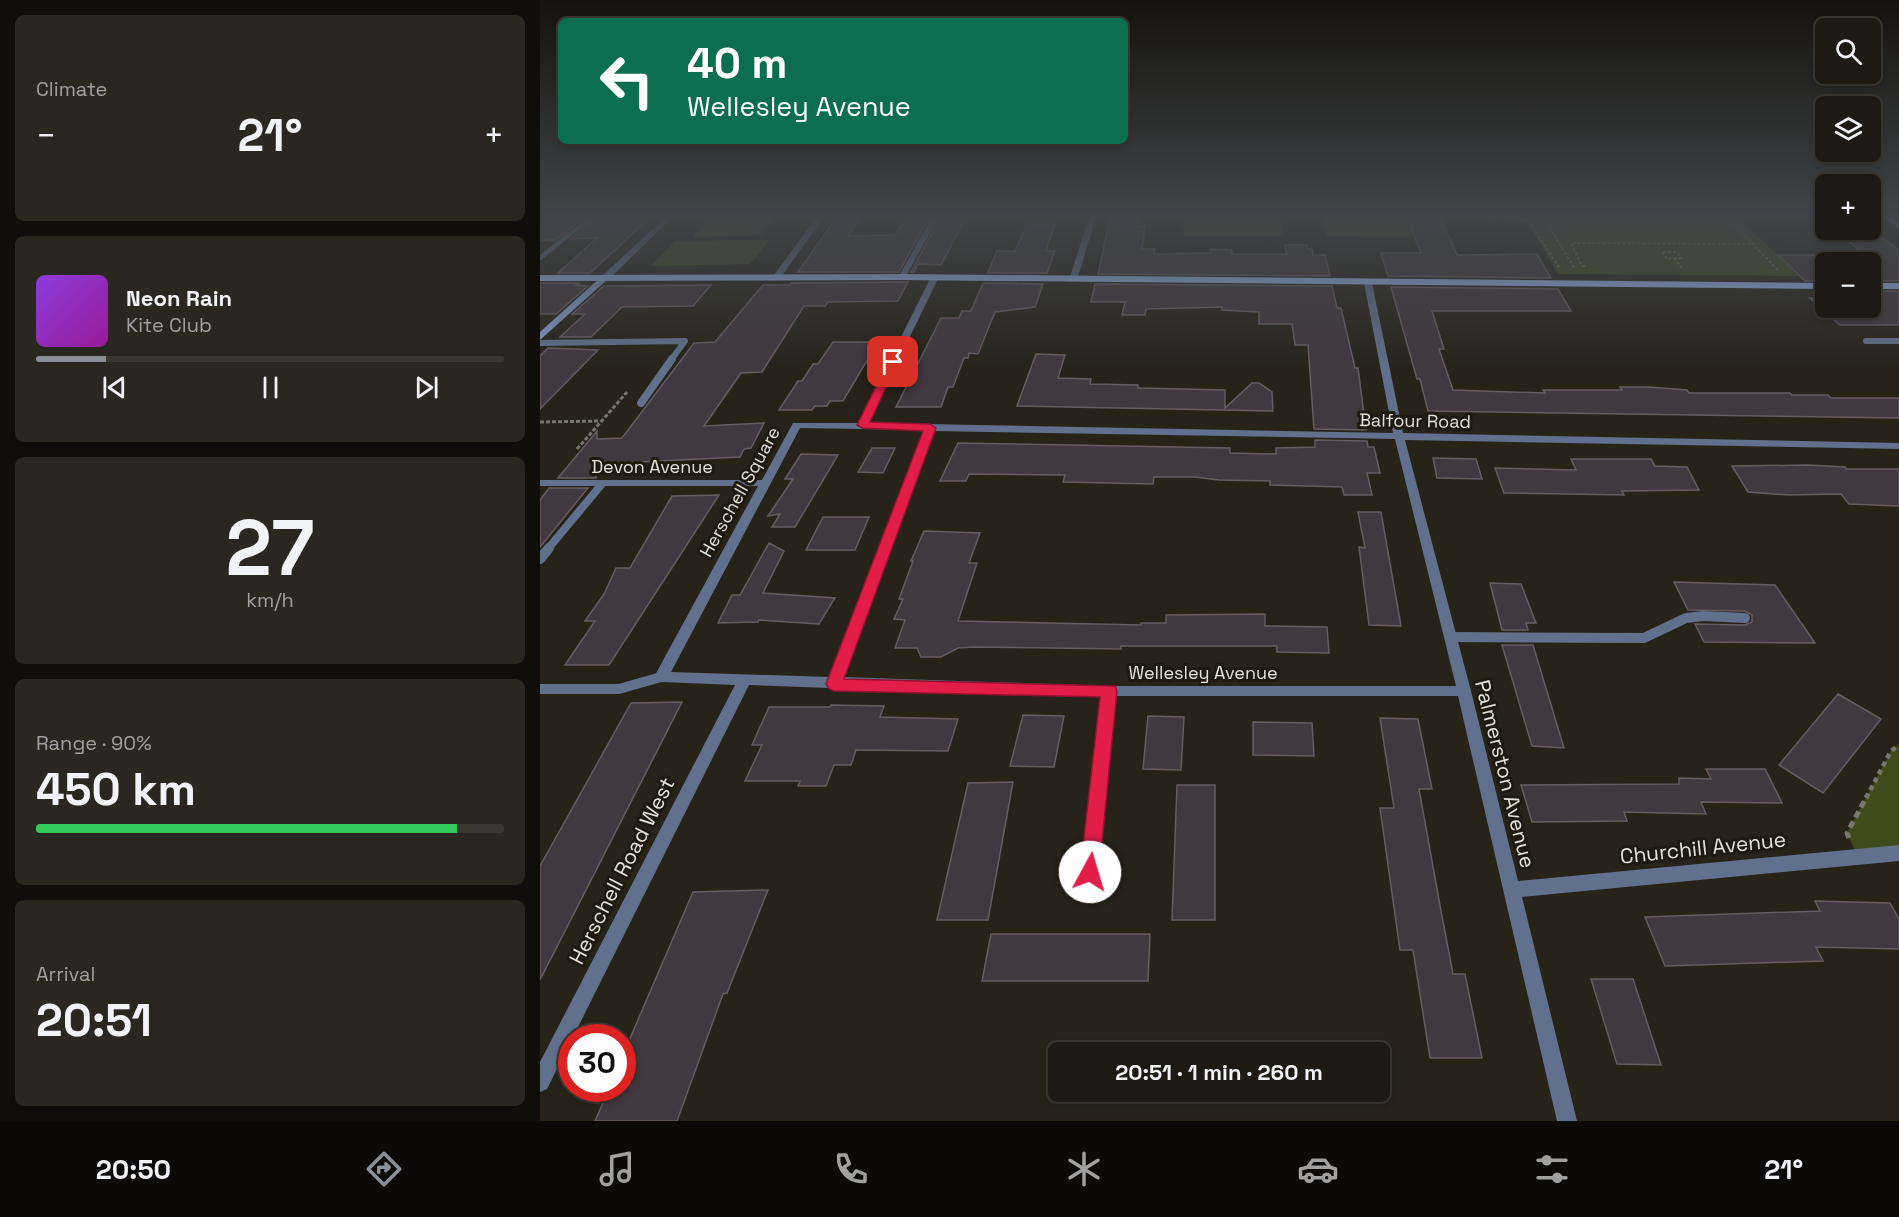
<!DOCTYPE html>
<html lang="en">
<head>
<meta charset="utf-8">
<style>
	:root { --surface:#1d1a13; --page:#2a2721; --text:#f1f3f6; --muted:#a0a1a0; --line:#3b3833; --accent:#8c9099 }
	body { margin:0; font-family:"Space Grotesk",sans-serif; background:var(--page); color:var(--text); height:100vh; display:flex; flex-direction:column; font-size:22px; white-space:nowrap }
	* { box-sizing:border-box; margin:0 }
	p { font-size:20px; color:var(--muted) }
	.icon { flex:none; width:33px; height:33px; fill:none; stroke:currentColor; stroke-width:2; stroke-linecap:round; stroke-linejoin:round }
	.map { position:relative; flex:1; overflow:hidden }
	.side { display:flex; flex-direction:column; gap:15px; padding:15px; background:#100e0a; width:540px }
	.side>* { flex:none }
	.guide { position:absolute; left:18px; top:18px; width:570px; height:126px; border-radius:9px; box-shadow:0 3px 9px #0003,0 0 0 2px var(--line); background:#0b6e4f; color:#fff; overflow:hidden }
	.fabs { position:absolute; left:1275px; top:18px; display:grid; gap:12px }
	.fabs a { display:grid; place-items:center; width:66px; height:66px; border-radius:9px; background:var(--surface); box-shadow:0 3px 9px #0003,0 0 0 2px var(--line); font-size:30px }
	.speed { position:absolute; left:18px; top:1024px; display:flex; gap:12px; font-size:30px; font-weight:700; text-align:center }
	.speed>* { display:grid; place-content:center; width:78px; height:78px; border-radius:50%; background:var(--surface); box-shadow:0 3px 9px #0003,0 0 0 2px var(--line); line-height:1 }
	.speed .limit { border:9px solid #d22; background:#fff; color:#111 }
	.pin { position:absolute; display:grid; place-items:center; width:51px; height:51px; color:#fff; margin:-26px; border-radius:12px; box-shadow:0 3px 9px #0006 }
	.me { position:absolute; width:66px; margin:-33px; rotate:6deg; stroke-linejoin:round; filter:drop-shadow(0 0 4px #0008) }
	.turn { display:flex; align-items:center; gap:21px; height:126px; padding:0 30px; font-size:27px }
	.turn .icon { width:78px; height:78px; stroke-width:2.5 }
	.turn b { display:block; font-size:42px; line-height:51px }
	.big { font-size:45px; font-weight:700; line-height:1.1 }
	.side .widget { flex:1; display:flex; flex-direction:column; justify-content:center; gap:9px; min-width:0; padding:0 21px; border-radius:9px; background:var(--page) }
	.side .dial { align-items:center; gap:0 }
	.dial b { font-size:78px; line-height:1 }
	.song { display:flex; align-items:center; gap:18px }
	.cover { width:72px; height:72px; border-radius:9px; background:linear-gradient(135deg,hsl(270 70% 55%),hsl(300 70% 35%)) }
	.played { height:6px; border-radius:3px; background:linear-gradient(90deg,var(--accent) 15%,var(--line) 15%) }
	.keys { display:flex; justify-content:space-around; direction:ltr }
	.heat { display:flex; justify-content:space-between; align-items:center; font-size:33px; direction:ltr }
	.charge { height:9px; border-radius:4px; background:linear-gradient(90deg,#34c759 90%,var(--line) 0) }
	.trip { position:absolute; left:508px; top:1042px; width:342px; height:60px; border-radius:9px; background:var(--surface); box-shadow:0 3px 9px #0003,0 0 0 2px var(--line); font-weight:700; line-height:60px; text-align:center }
	.dock { display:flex; height:96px; justify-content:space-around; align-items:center; background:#0c0a08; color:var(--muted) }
	.dock .icon { width:42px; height:42px }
	.dock .selected { color:var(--accent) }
	.dock b { font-size:27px; color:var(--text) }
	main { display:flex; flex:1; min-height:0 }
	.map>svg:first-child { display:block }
	.green { fill:#404b1b }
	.building { fill:#42383f; stroke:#685c64; stroke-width:1.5 }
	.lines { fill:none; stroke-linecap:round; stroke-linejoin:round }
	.path-far3 { stroke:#79766d; stroke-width:2; stroke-dasharray:3 2; stroke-linecap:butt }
	.path-far2 { stroke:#79766d; stroke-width:3; stroke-dasharray:4 2; stroke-linecap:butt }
	.path-far1 { stroke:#79766d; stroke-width:4.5; stroke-dasharray:5 4; stroke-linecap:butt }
	.path { stroke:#79766d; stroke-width:5; stroke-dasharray:7 4.5; stroke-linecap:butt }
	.lane-far2 { stroke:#61708c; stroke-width:6 }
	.lane-far1 { stroke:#61708c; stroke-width:8 }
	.lane { stroke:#61708c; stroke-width:10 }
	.street { fill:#61708c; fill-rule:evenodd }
	.secondary { fill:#839bc8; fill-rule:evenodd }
	.primary { fill:#9dbdf6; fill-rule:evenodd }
	.route { fill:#e11d48; stroke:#92132f; stroke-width:1.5 }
	.labels { text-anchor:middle; stroke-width:6; stroke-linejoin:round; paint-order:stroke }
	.street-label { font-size:18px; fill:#e5e2db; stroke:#1e1a10 }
	.near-street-label { font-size:21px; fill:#e5e2db; stroke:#1e1a10 }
</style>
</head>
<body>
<main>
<section class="side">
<div class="widget"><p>Climate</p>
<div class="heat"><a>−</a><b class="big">21°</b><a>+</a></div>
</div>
<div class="widget">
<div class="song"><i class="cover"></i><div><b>Neon Rain</b><p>Kite Club</p></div></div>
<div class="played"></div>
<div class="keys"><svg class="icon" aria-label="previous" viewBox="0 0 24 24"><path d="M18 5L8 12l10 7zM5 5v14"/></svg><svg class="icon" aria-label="pause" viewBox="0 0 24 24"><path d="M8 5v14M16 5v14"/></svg><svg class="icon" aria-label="next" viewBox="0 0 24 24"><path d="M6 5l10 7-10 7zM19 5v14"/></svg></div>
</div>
<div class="widget dial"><b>27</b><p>km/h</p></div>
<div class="widget"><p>Range · 90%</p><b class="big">450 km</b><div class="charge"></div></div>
<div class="widget"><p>Arrival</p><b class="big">20:51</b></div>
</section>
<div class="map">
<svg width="1359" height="1121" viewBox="0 0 1359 1121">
	<rect width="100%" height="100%" fill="#272319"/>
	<path class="green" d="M174,214h64l-17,21 -68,2z
		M644,214h98l2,22h-101z
		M781,214h83l7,23 -85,-1z
		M938,214h256l66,62 -242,-2 -32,-55 -46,-1z
		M229,240l-19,24 -99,2 24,-25z
		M1359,745v108l-42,2 -10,-22 44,-82z"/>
	<path class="building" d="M15,214h33l-32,26h-16v-14z
		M61,214h53l-64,59h-32l39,-35 -26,1z
		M299,214h23l-14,22 47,-1 15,-21h21l-32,58h-101z
		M402,214h26l-27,51 -23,-1 -4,8h-3z
		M571,214h28l-2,12h8l-3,23h13l-1,5 56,-1 1,-4 21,1v4h55l-2,-9h22v4h5l1,6h12l5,21 -232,-2z
		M865,214h34l18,41 80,-1 14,24 -163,-2 -7,-22 2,-1h38z
		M487,224h28l-9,27h9l-8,22h-59l9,-22h18z
		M1296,230h35l28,20v31h-29v-19h-44v19h-21l-27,-26h87z
		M368,282l-10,19 -70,1 -3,4h-21l-42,66 -21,1 -37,53 60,-3 -13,25 -7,1 -4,8 -142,7 -2,14h-38l39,-47v8l25,-1 72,-95 21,-1 48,-57h27l1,-2z
		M0,283h39l-3,2 12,1 -32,28h-16z
		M443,283l60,1 -8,23 -40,5 -17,42 -9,-1 -1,5h-4l-11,29h-5l-7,20h-45l45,-89h18l3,-7h9z
		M555,284l237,2 5,22h4l14,60h3l8,62 -52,-1 -6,-84h-13l-3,-21h-33v-12l-37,-2v-3l-76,2 -1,6h-23l3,-13h-34z
		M171,285l-18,21 -71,1 -31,30h-31l25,-23h-13l32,-28z
		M851,287l167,2 13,22h-139l12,38h-5l14,41 92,3 -2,-3h79l-2,-3h29l38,3 2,3h101l2,2h36l3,3h68v20l-471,-7 -8,-32h-3z
		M1277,291h9v17h44v-17h29v34h-59l-30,-27h14z
		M293,342h45l-35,59h-13l-3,5h-12l-3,4h-33l19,-29h4l11,-17h5z
		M8,348l50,2 -58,59v-53z
		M496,354l29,1 -7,23 33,1 -1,5 48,1v3l87,2v18l27,-25h7l13,9 1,19 -256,-5z
		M775,440l52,1 1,6h6l6,26h-13l5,22h-28l-2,-8 -72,-2v-4l-51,-1 -25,-3h-40l-1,7 -90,-2 2,-7 -96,-1 -3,7h-26l18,-38 272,5v5l46,1v-6l39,-1z
		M332,448h23l-12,25 -25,-1z
		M261,454l37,1 -43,72h-23l8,-13 -12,2 25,-37h-8z
		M893,458l43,1 6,20 -45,-1z
		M1031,459h80l4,7 32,1 12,23 -77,1 2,4 -120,-2 -9,-25 81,2z
		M1268,465l37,2 1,2h53v37l-50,-2 -8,-10 -53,1 -40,-3 -16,-26z
		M9,488h39l-48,59v-47z
		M179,495l-110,170h-44l30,-44h-10l19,-27 12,-26h14l42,-72z
		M818,512h23l20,114 -32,-1 -10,-78 6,1z
		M283,517h46l-14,33h-49z
		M384,531l56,2 -11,30h8l-19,58 183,4v-2h25v-8l99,-1v12l62,1 2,26 -52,-1v-6h-156v3l-148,-2 -15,1 -17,9h-20l-4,-9h-22l10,-28 -11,-1 9,-20h-4l14,-38h-2z
		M229,543l15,8 -21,42 72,5 -16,26 -60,-4 -1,2 -40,1 14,-28h8z
		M1134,582l101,3 40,58 -111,-1 -9,-18 50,1 7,-3v-7l-7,-4 -57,-1z
		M950,583l31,1 15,39h-10l2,7h-26z
		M962,645h31l31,103 -32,-2z
		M1298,694l43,25 -58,74 -44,-28z
		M142,702l-142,278v-114l91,-163z
		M291,705l53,1 -4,11 78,2 -10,32 -92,-1 -5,15h-17l-8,21h-28l2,-5h-55l17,-36h-10l17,-38h61z
		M483,715l41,1 -10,51 -44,-1z
		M608,716l36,1 -3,53 -38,-1z
		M840,718l38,1 14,70h-13l22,122 12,63h12l17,84h-52l-17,-108h-13l-20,-142h14z
		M713,722l59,1 2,33 -61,-1z
		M1166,769h59l17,34 -81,-1 5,12 -82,-2 3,9 -95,1 -11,-37 158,-1v-6l32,1z
		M473,782l-25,138h-51l31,-137z
		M637,785h38v135h-43z
		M228,890l-41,103 -4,1 -46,127h-82l14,-32h13v-32l71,-165z
		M1275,901l75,2 9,16v30l-83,-2 7,14 -158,5 -20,-49 175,-6z
		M451,934h159l-2,47h-166z
		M1051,979h42l28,86 -44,-1z"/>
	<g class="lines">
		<path class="path-far3" d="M1001,214l34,55
			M1184,214l54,56
			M923,217l82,3
			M987,219l31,47 4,1
			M1122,252l5,7 15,-1
			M1123,252h13l6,6
			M1134,258l9,12
			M1045,266h-3l-11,-23 184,1"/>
		<path class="path-far2" d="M0,422l60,-1
			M37,449l50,-57"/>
		<path class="path-far1" d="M1326,798l25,-47 8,-6"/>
		<path class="path" d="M1309,838l-2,-5 20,-37"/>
		<path class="lane-far2" d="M362,277l35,-63
			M1326,341h33
			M0,343l145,-2 -14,19"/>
		<path class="lane-far1" d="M101,403l31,-44
			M7,550l54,-65"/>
		<path class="lane" d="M0,559l9,-11
			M910,637l194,1 42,-20 17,-2 42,2
			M0,689h79l42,-12"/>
		<path class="street" d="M52,214h7l-59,47v-6z
			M129,214h7l-68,66h-6v-4z
			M279,214h7l-47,66h-6v-4z
			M550,214h7l-20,66 -7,2 -1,-2z
			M391,277l7,2 -70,144 525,10 -29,-150 4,-2 4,2 31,150 496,10v6l-494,-9 66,251 47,190 381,-36v16l-377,36 55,224h-20l-99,-425h-343l-17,176 -2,6 -6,2 -6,-2 -2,-6 19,-176 -262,-8 -5,1 -5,-1 -80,-3 -202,404 -7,3v-30l195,-377 -74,-3 -5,-1 -2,-4 104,-191h-218v-6h222l31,-57h65zM260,428l124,2 -94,247 -159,-5zM394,431l461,8 61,247h-347l-266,-9z"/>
		<path class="secondary" d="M1340,214h8l11,9v5z
			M62,276l7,2 -69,62v-8z"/>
		<path class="primary" d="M362,274l924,9v6l-924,-9 -362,1v-6z
			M1330,283h29v6h-29z"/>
	</g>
	<linearGradient id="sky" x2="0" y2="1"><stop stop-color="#15130e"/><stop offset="0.58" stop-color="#414549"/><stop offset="1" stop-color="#414549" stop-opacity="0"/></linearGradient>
	<rect width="1359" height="371" fill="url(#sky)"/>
	<path class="route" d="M353,359l5,3 -28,60 60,2 6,4 -92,251 271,7 2,5 -18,181 -3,6 -6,2 -7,-2 -3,-6 20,-175 -266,-6 -5,-2 -3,-5 97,-253 -61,-3 -5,-3 31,-63z"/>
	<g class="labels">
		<g class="street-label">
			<text transform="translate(875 421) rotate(1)" y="6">Balfour Road</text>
			<text x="112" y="473">Devon Avenue</text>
			<text transform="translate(200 492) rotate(-61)" y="6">Herschell Square</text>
			<text x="663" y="679">Wellesley Avenue</text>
		</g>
		<g class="near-street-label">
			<text transform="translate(965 774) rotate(76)" y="7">Palmerston Avenue</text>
			<text transform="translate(1163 848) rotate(-6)" y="7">Churchill Avenue</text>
			<text transform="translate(82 871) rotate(-63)" y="7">Herschell Road West</text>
		</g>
	</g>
</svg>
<div class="fabs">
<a><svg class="icon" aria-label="search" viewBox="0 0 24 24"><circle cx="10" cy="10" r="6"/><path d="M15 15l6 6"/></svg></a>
<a><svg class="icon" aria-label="layers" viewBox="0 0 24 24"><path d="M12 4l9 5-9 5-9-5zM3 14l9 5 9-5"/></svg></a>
<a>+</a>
<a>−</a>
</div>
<div class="speed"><div class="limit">30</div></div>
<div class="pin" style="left:353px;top:362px;background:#d93025"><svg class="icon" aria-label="arrive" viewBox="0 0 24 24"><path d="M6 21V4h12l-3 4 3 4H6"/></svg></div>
<svg class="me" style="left:550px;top:872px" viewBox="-20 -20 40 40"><circle r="19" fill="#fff"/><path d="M0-13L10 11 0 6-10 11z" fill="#e11d48"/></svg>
<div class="trip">20:51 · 1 min · 260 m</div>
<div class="guide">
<div class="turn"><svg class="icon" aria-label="left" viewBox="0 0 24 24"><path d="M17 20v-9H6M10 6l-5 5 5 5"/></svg><div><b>40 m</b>Wellesley Avenue</div></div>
</div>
</div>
</main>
<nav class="dock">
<b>20:50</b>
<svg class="icon selected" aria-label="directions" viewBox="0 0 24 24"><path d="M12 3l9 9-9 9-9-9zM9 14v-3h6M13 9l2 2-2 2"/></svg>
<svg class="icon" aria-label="music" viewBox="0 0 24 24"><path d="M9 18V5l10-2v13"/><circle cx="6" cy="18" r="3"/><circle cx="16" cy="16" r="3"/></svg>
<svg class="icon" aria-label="phone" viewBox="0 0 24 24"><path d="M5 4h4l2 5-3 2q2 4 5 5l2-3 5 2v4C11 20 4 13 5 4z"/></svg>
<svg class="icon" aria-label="climate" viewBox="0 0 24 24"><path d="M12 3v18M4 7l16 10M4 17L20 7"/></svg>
<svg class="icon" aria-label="car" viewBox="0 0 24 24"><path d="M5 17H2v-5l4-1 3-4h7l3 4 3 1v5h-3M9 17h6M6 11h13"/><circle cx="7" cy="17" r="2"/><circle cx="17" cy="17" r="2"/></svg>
<svg class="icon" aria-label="filters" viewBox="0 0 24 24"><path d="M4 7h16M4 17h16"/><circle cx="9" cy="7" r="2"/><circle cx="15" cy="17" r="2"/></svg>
<b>21°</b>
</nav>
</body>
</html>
